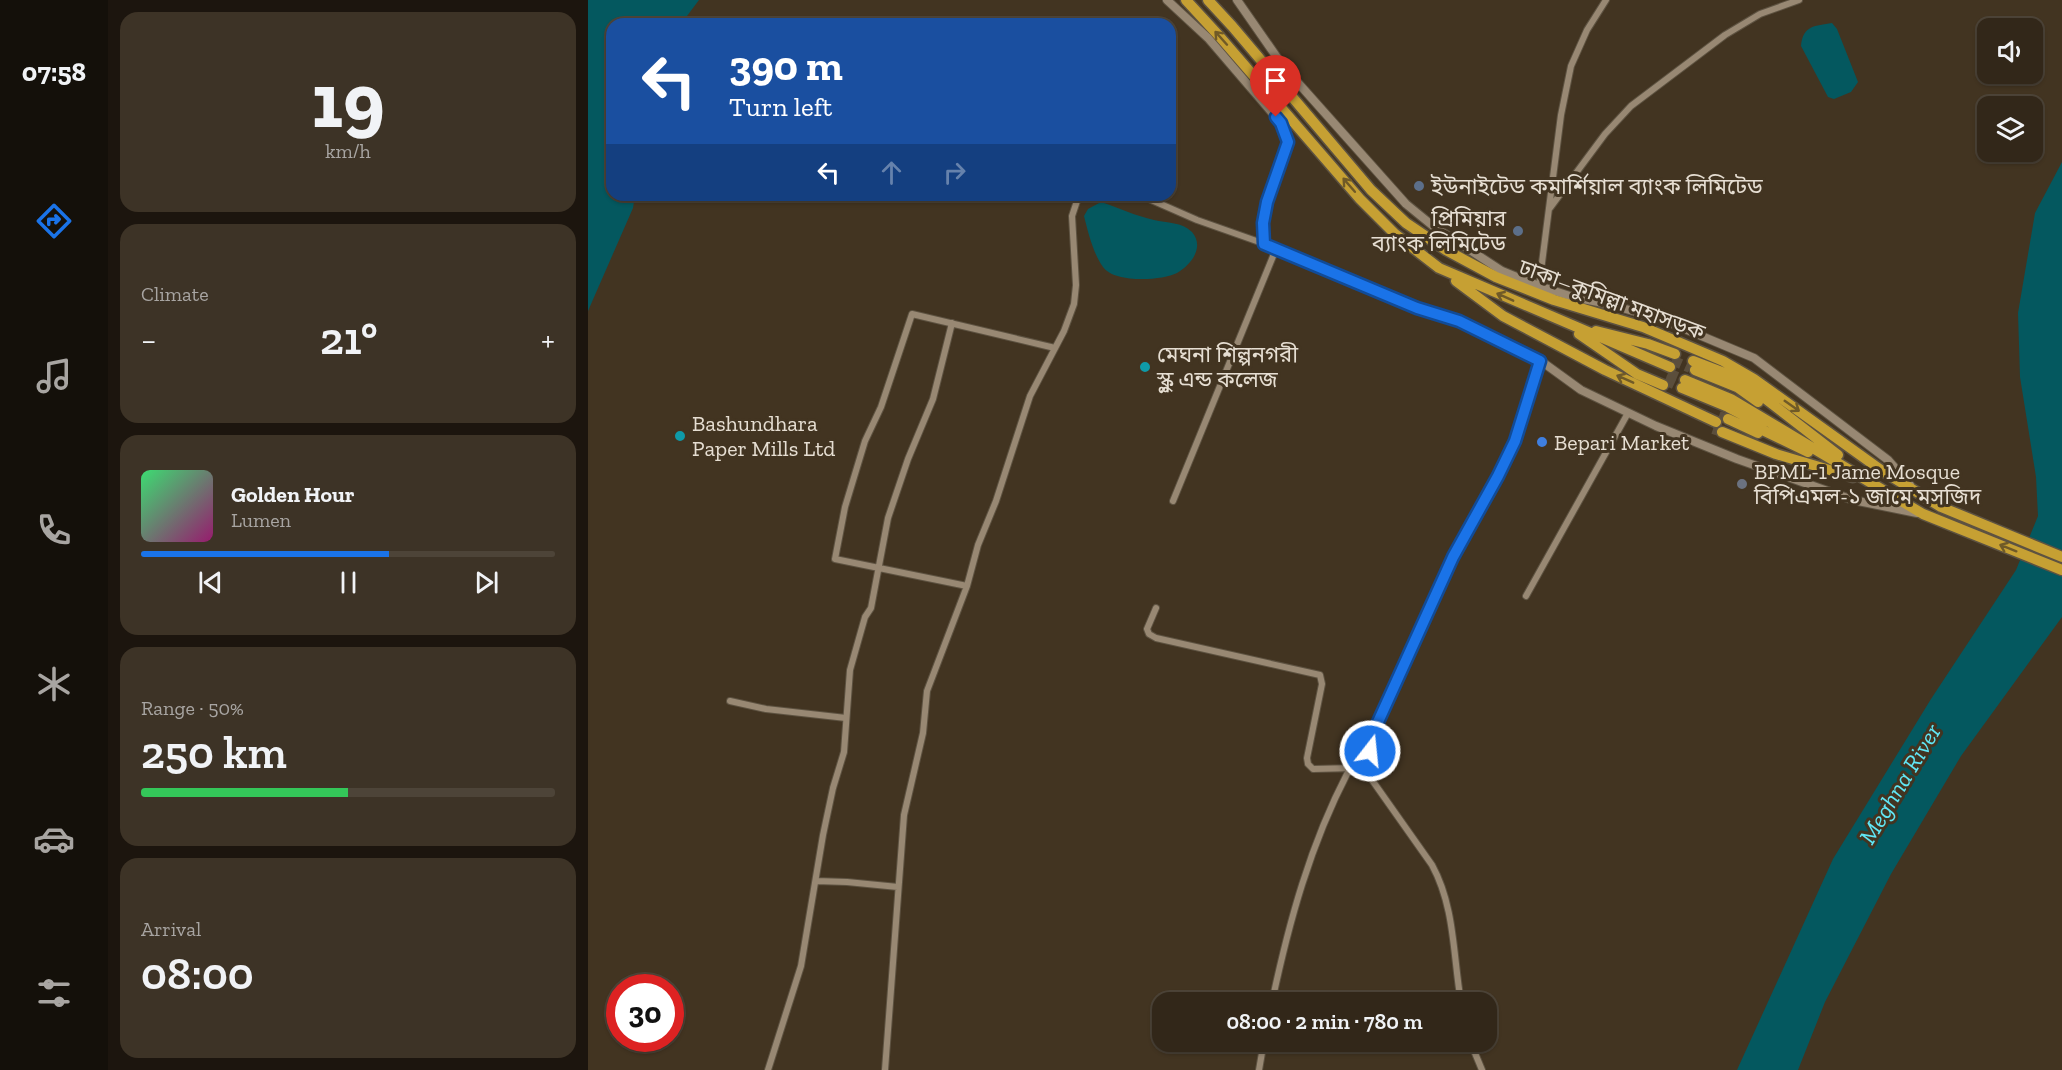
<!DOCTYPE html>
<html lang="en">
<head>
<meta charset="utf-8">
<style>
	:root { --surface:#322719; --page:#3d3326; --text:#f1f3f6; --muted:#a8a5a2; --line:#4d4438; --accent:#1a73e8 }
	body { margin:0; font-family:"Zilla Slab","Noto Sans Bengali",serif; background:var(--page); color:var(--text); height:100vh; display:flex; flex-direction:column; font-size:22px; white-space:nowrap }
	* { box-sizing:border-box; margin:0 }
	p { font-size:20px; color:var(--muted) }
	.icon { flex:none; width:33px; height:33px; fill:none; stroke:currentColor; stroke-width:2; stroke-linecap:round; stroke-linejoin:round }
	.map { position:relative; flex:1; overflow:hidden }
	.details { display:flex; flex-direction:column; gap:12px; padding:12px; background:#1c150e; width:480px }
	.details>* { flex:none }
	.banner { position:absolute; left:18px; top:18px; width:570px; height:183px; border-radius:18px; box-shadow:0 2px 4px #0004,0 0 0 2px var(--line); background:#1a4fa0; color:#fff; overflow:hidden }
	.tools { position:absolute; left:1389px; top:18px; display:grid; gap:12px }
	.tools a { display:grid; place-items:center; width:66px; height:66px; border-radius:12px; background:var(--surface); box-shadow:0 2px 4px #0004,0 0 0 2px var(--line); font-size:30px }
	.speed { position:absolute; left:18px; top:974px; display:flex; gap:12px; font-size:30px; font-weight:700; text-align:center }
	.speed>* { display:grid; place-content:center; width:78px; height:78px; border-radius:50%; background:var(--surface); box-shadow:0 2px 4px #0004,0 0 0 2px var(--line); line-height:1 }
	.speed .limit { border:9px solid #d22; background:#fff; color:#111 }
	.pin { position:absolute; display:grid; place-items:center; width:51px; height:51px; color:#fff; margin:-62px -26px; border-radius:50% 50% 50% 0; rotate:-45deg; box-shadow:0 0 6px #0007 }
	.pin .icon { rotate:45deg }
	.me { position:absolute; width:66px; margin:-33px; rotate:16deg; stroke-linejoin:round; filter:drop-shadow(0 0 4px #0008) }
	.turn { display:flex; align-items:center; gap:21px; height:126px; padding:0 24px; font-size:27px }
	.turn .icon { width:78px; height:78px; stroke-width:2.5 }
	.turn b { display:block; font-size:42px; line-height:51px }
	.lanes { display:flex; align-items:center; height:57px; padding:0 24px; background:#0003; justify-content:center; gap:30px; direction:ltr }
	.lanes .off { opacity:.35 }
	.big { font-size:45px; font-weight:600; line-height:1.1 }
	.details .widget { flex:1; display:flex; flex-direction:column; justify-content:center; gap:9px; min-width:0; padding:0 21px; border-radius:18px; background:var(--page) }
	.details .dial { align-items:center; gap:0 }
	.dial b { font-size:78px; line-height:1 }
	.song { display:flex; align-items:center; gap:18px }
	.cover { width:72px; height:72px; border-radius:9px; background:linear-gradient(135deg,hsl(140 70% 55%),hsl(320 70% 35%)) }
	.played { height:6px; border-radius:3px; background:linear-gradient(90deg,var(--accent) 60%,var(--line) 60%) }
	.keys { display:flex; justify-content:space-around; direction:ltr }
	.heat { display:flex; justify-content:space-between; align-items:center; font-size:33px; direction:ltr }
	.charge { height:9px; border-radius:4px; background:linear-gradient(90deg,#34c759 50%,var(--line) 0) }
	.trip { position:absolute; left:564px; top:992px; width:345px; height:60px; border-radius:18px; background:var(--surface); box-shadow:0 2px 4px #0004,0 0 0 2px var(--line); font-weight:600; line-height:60px; text-align:center }
	main { display:flex; flex:1; min-height:0 }
	.menu { display:flex; flex-direction:column; width:108px; justify-content:space-around; align-items:center; background:#14100a; color:var(--muted) }
	.menu .icon { width:42px; height:42px }
	.menu .on { color:var(--accent) }
	.menu b { font-size:27px; color:var(--text) }
	.map>svg:first-child { display:block }
	.water { fill:#04585f }
	.lines { fill:none; stroke-linecap:round; stroke-linejoin:round }
	.trunk-tunnel { stroke:#5b4e3c; stroke-width:10; stroke-dasharray:10 5; stroke-linecap:butt }
	.minor-casing { stroke:#5d5241; stroke-width:8 }
	.tertiary-casing { stroke:#5d5241; stroke-width:10 }
	.trunk-casing { stroke:#5d5241; stroke-width:13 }
	.minor { stroke:#988873; stroke-width:6 }
	.tertiary { stroke:#988873; stroke-width:8 }
	.trunk { stroke:#c6a033; stroke-width:10 }
	.oneway { stroke:#705a27 }
	.route-casing { stroke:#114b97; stroke-width:15 }
	.route { stroke:#1a73e8; stroke-width:10 }
	.service-dot { fill:#5c6f8a; stroke:#423421; stroke-width:2 }
	.culture-dot { fill:#0f9aa8; stroke:#423421; stroke-width:2 }
	.shop-dot { fill:#3f7fe0; stroke:#423421; stroke-width:2 }
	.worship-dot { fill:#6b7280; stroke:#423421; stroke-width:2 }
	.labels { text-anchor:middle; stroke-width:6; stroke-linejoin:round; paint-order:stroke }
	.poi-label { font-size:22px; fill:#e6ded2; stroke:#423421; text-anchor:start }
	.street-label { font-size:22px; fill:#e6ded2; stroke:#423421 }
	.water-label { font-size:24px; font-style:italic; fill:#60e7f6; stroke:#423421 }
</style>
</head>
<body>
<main>
<nav class="menu">
<b>07:58</b>
<svg class="icon on" aria-label="directions" viewBox="0 0 24 24"><path d="M12 3l9 9-9 9-9-9zM9 14v-3h6M13 9l2 2-2 2"/></svg>
<svg class="icon" aria-label="music" viewBox="0 0 24 24"><path d="M9 18V5l10-2v13"/><circle cx="6" cy="18" r="3"/><circle cx="16" cy="16" r="3"/></svg>
<svg class="icon" aria-label="phone" viewBox="0 0 24 24"><path d="M5 4h4l2 5-3 2q2 4 5 5l2-3 5 2v4C11 20 4 13 5 4z"/></svg>
<svg class="icon" aria-label="climate" viewBox="0 0 24 24"><path d="M12 3v18M4 7l16 10M4 17L20 7"/></svg>
<svg class="icon" aria-label="car" viewBox="0 0 24 24"><path d="M5 17H2v-5l4-1 3-4h7l3 4 3 1v5h-3M9 17h6M6 11h13"/><circle cx="7" cy="17" r="2"/><circle cx="17" cy="17" r="2"/></svg>
<svg class="icon" aria-label="filters" viewBox="0 0 24 24"><path d="M4 7h16M4 17h16"/><circle cx="9" cy="7" r="2"/><circle cx="15" cy="17" r="2"/></svg>
</nav>
<section class="details">
<div class="widget dial"><b>19</b><p>km/h</p></div>
<div class="widget"><p>Climate</p>
<div class="heat"><a>−</a><b class="big">21°</b><a>+</a></div>
</div>
<div class="widget">
<div class="song"><i class="cover"></i><div><b>Golden Hour</b><p>Lumen</p></div></div>
<div class="played"></div>
<div class="keys"><svg class="icon" aria-label="previous" viewBox="0 0 24 24"><path d="M18 5L8 12l10 7zM5 5v14"/></svg><svg class="icon" aria-label="pause" viewBox="0 0 24 24"><path d="M8 5v14M16 5v14"/></svg><svg class="icon" aria-label="next" viewBox="0 0 24 24"><path d="M6 5l10 7-10 7zM19 5v14"/></svg></div>
</div>
<div class="widget"><p>Range · 50%</p><b class="big">250 km</b><div class="charge"></div></div>
<div class="widget"><p>Arrival</p><b class="big">08:00</b></div>
</section>
<div class="map">
<svg width="1474" height="1070" viewBox="0 0 1474 1070">
	<rect width="100%" height="100%" fill="#423421"/>
	<path class="water" d="M0,0h111l-18,24h-69v171h23l-2,13 -45,103z
		M1244,23l5,6 21,53 -7,10 -17,7 -6,-2 -27,-51c2,-21 14,-20 31,-23z
		M1474,162v455l-101,139 -70,118 -66,128 -27,68h-61l96,-211 98,-160 85,-129 22,-54 -2,-39 -16,-100 -2,-64 17,-100z
		M513,202c18,6 35,14 53,18 13,3 28,2 38,12 13,15 -1,33 -15,41 -16,8 -63,10 -74,-6 -10,-14 -15,-35 -19,-51l4,-7z"/>
	<g class="lines">
		<path class="trunk-tunnel" d="M1084,360l18,8
			M1080,373l17,7
			M1077,380l17,8
			M1131,416l9,3
			M1125,429l9,3"/>
		<defs>
			<path id="minor" d="M552,195l57,25 68,24
				M962,208l55,-74 26,-28 94,-71 35,-21 39,-14
				M951,286l22,-171 10,-49 16,-36 19,-30
				M585,501l103,-252
				M379,586l-132,-27 10,-52 20,-66 16,-34 31,-93 143,34
				M938,596l102,-183
				M568,608l-9,21 2,5 7,4 164,37 2,9 -15,74 1,6 5,5 41,-1
				M142,701l36,8 80,9
				M228,881l31,1 51,5
				M684,1002c17,-80 38,-157 76,-230l6,-4h13
				M873,1002c-8,-46 -6,-95 -29,-137l-60,-85 -5,-12 11,-46 75,-165 45,-81 17,-35 26,-80
				M882,1041l12,29
				M180,1070l33,-104 22,-131 10,-47 11,-36 6,-82 15,-53 6,-9 17,-90 20,-59 25,-60 19,-76
				M297,1070l19,-255 19,-82 4,-42 40,-105 11,-41 18,-44 34,-105 34,-65 10,-27 2,-19 -4,-69 7,-21
				M671,1070l5,-29"/>
			<path id="tertiary" d="M579,0l41,38 73,85 7,19c-12,35 -27,64 -23,102l152,64 42,13 82,40 40,29 75,36 81,33 116,41 64,13
				M649,0l46,66 123,138 27,22 69,45 37,15 34,11 35,7 53,15 93,39 134,102 22,25"/>
			<path id="trunk" d="M598,0l34,37 140,162 35,35 44,34 231,99
				M620,0l24,26 139,164 35,33 40,27 50,27 58,23 89,27 80,34 31,18 127,91 60,37 121,50
				M868,281l47,35 102,54 111,52
				M1008,331l52,13 27,10
				M991,334l58,40 26,11
				M1105,361l47,18 98,76
				M1107,370l42,17 21,15
				M1097,380l46,19 192,115 139,56
				M1094,388l46,19 34,18
				M1140,419l30,14
				M1164,425l56,27
				M1134,432l54,22 77,23"/>
		</defs>
		<use href="#minor" class="minor-casing"/>
		<use href="#tertiary" class="tertiary-casing"/>
		<use href="#trunk" class="trunk-casing"/>
		<use href="#minor" class="minor"/>
		<use href="#tertiary" class="tertiary"/>
		<use href="#trunk" class="trunk"/>
	</g>
	<defs><path id="oneway-shaft" d="M-6 0H5M1.5-3L5.5 0L1.5 3" fill="none" stroke-width="1.6" stroke-linecap="round" stroke-linejoin="round" transform="scale(1.5)"/></defs>
	<g class="oneway">
		<use href="#oneway-shaft" transform="translate(633 38) rotate(-132)"/>
		<use href="#oneway-shaft" transform="translate(761 185) rotate(-131)"/>
		<use href="#oneway-shaft" transform="translate(917 297) rotate(-156)"/>
		<use href="#oneway-shaft" transform="translate(1037 379) rotate(-156)"/>
		<use href="#oneway-shaft" transform="translate(1204 406) rotate(35)"/>
		<use href="#oneway-shaft" transform="translate(1420 548) rotate(-158)"/>
	</g>
	<g class="lines">
		<defs>
			<path id="route" d="M688,117l5,6 7,19 -21,60 -4,21 1,21 153,64 42,13 81,40 -25,80 -17,35 -45,81 -75,165 -8,29"/>
		</defs>
		<use href="#route" class="route-casing"/>
		<use href="#route" class="route"/>
	</g>
	<g class="service-dot">
		<circle cx="831" cy="186" r="6"/>
		<circle cx="930" cy="231" r="6"/>
	</g>
	<g class="culture-dot">
		<circle cx="557" cy="367" r="6"/>
		<circle cx="92" cy="436" r="6"/>
	</g>
	<circle class="shop-dot" cx="954" cy="442" r="6"/>
	<circle class="worship-dot" cx="1154" cy="484" r="6"/>
	<g class="labels">
		<g class="poi-label">
			<text x="843" y="194">ইউনাইটেড কমার্শিয়াল ব্যাংক লিমিটেড</text>
			<text x="918" y="226" text-anchor="end">প্রিমিয়ার<tspan x="918" dy="25">ব্যাংক লিমিটেড</tspan></text>
			<text x="569" y="362">মেঘনা শিল্পনগরী<tspan x="569" dy="25">স্কুল এন্ড কলেজ</tspan></text>
			<text x="104" y="431">Bashundhara<tspan x="104" dy="25">Paper Mills Ltd</tspan></text>
			<text x="966" y="450">Bepari Market</text>
			<text x="1166" y="479">BPML-1 Jame Mosque<tspan x="1166" dy="25">বিপিএমল-১ জামে মসজিদ</tspan></text>
		</g>
		<g class="street-label">
			<text transform="translate(1024 299) rotate(20)" y="8">ঢাকা–কুমিল্লা মহাসড়ক</text>
		</g>
		<g class="water-label">
			<text transform="translate(1312 784) rotate(-59)" y="8">Meghna River</text>
		</g>
	</g>
</svg>
<div class="tools">
<a><svg class="icon" aria-label="sound" viewBox="0 0 24 24"><path d="M4 9h4l5-4v14l-5-4H4zM17 9q2 3 0 6"/></svg></a>
<a><svg class="icon" aria-label="layers" viewBox="0 0 24 24"><path d="M12 4l9 5-9 5-9-5zM3 14l9 5 9-5"/></svg></a>
</div>
<div class="speed"><div class="limit">30</div></div>
<div class="pin" style="left:688px;top:117px;background:#d93025"><svg class="icon" aria-label="arrive" viewBox="0 0 24 24"><path d="M6 21V4h12l-3 4 3 4H6"/></svg></div>
<svg class="me" style="left:782px;top:751px" viewBox="-20 -20 40 40"><circle r="17" fill="#1a73e8" stroke="#fff" stroke-width="3"/><path d="M0-11L8 9 0 5-8 9z" fill="#fff"/></svg>
<div class="trip">08:00 · 2 min · 780 m</div>
<div class="banner">
<div class="turn"><svg class="icon" aria-label="left" viewBox="0 0 24 24"><path d="M17 20v-9H6M10 6l-5 5 5 5"/></svg><div><b>390 m</b>Turn left</div></div>
<div class="lanes"><svg class="icon" aria-label="left" viewBox="0 0 24 24"><path d="M17 20v-9H6M10 6l-5 5 5 5"/></svg><svg class="icon off" aria-label="ahead" viewBox="0 0 24 24"><path d="M12 20V5M6 11l6-6 6 6"/></svg><svg class="icon off" aria-label="right" viewBox="0 0 24 24"><path d="M7 20v-9h11M14 6l5 5-5 5"/></svg></div>
</div>
</div>
</main>
</body>
</html>
